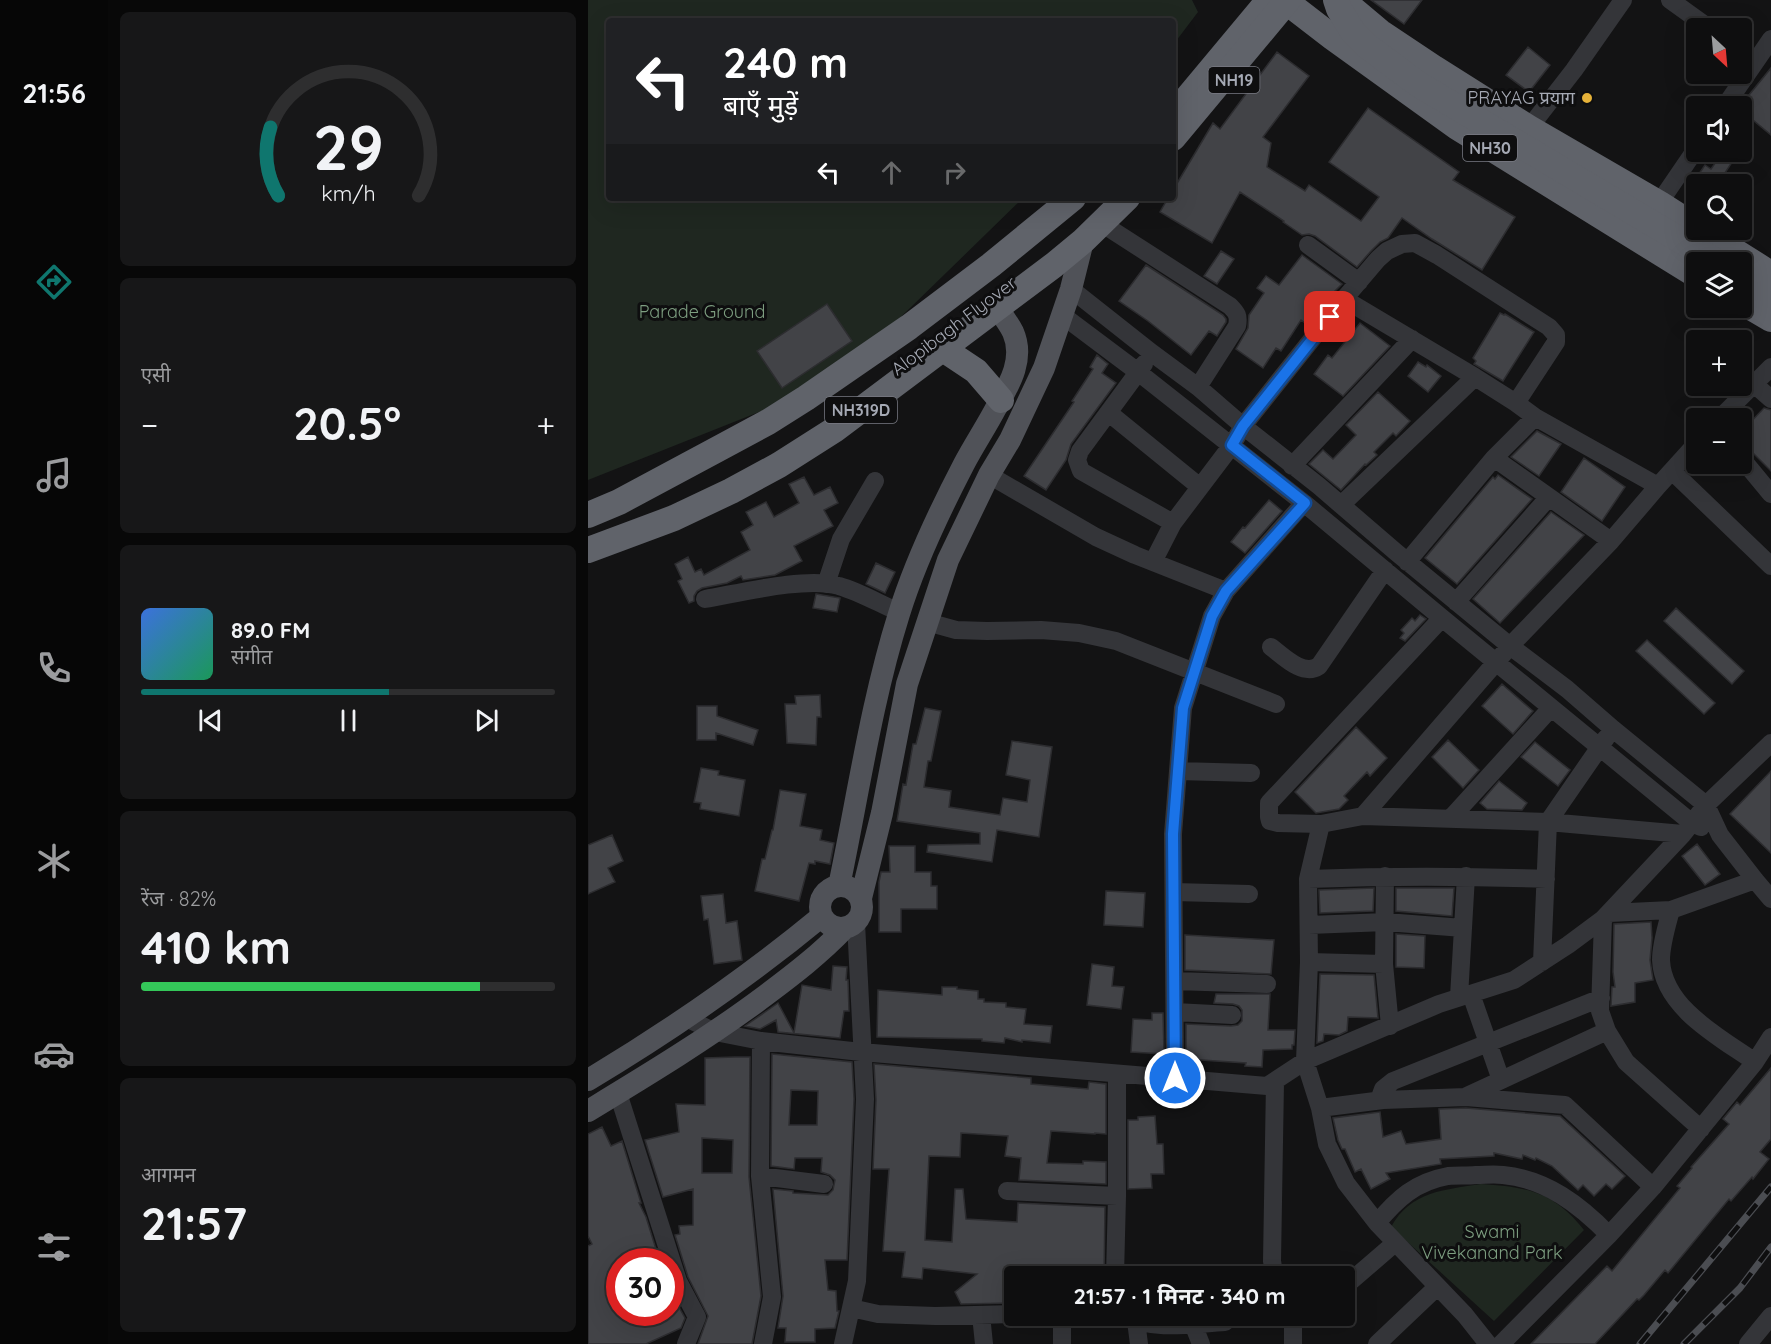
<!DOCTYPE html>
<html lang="hi">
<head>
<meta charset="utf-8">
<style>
	:root { --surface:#0e0e0f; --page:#171718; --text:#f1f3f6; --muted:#9b9c9e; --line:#2e2e2f; --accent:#0f766e }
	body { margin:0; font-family:Quicksand,"Noto Sans Devanagari",sans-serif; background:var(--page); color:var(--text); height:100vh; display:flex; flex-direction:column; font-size:22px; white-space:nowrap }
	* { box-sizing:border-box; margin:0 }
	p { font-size:20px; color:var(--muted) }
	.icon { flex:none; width:33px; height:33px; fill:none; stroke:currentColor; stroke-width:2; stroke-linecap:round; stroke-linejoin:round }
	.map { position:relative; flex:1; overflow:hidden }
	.sheet { display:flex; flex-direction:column; gap:12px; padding:12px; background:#080808; width:480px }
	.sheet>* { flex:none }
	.hud { position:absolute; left:18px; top:18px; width:570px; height:183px; border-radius:6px; box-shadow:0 6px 24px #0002,0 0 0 2px var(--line); background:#202124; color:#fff; overflow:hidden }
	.needle { width:39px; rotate:154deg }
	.tools { position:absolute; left:1098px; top:18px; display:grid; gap:12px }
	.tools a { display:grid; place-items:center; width:66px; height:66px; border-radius:6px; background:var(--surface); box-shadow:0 6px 24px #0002,0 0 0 2px var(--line); font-size:30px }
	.speed { position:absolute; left:18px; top:1248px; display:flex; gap:12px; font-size:30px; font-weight:700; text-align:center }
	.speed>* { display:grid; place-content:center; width:78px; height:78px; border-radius:50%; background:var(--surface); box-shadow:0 6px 24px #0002,0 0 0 2px var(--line); line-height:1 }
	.speed .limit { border:9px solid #d22; background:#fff; color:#111 }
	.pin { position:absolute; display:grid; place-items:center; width:51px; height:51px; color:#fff; margin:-26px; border-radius:12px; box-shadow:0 3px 9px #0006 }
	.me { position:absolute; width:66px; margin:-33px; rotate:0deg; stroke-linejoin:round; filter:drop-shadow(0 0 4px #0008) }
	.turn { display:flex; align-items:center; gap:21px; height:126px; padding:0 18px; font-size:27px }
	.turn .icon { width:78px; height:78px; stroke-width:2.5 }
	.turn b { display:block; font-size:42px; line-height:51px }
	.lanes { display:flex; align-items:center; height:57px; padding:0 18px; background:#0003; justify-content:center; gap:30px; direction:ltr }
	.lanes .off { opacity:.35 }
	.big { font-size:45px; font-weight:700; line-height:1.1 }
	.sheet .tile { flex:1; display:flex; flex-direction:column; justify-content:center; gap:9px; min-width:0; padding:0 21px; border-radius:9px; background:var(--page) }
	.sheet .dial { align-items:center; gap:0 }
	.dial svg { height:156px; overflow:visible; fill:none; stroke:var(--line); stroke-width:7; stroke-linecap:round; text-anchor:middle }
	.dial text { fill:var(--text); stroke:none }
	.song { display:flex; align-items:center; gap:18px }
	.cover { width:72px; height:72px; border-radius:9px; background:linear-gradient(135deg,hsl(220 70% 55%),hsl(150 70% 35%)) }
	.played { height:6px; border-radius:3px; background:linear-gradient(90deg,var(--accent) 60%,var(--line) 60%) }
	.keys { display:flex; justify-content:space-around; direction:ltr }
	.heat { display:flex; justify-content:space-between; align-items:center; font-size:33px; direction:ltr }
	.charge { height:9px; border-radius:4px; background:linear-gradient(90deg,#34c759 82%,var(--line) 0) }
	.trip { position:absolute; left:416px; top:1266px; width:351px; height:60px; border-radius:6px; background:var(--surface); box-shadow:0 6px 24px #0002,0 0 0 2px var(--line); font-weight:700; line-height:60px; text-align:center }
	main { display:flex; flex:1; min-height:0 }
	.tab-bar { display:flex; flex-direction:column; width:108px; justify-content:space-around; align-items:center; background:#060606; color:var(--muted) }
	.tab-bar .icon { width:42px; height:42px }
	.tab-bar .active { color:var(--accent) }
	.tab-bar b { font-size:27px; color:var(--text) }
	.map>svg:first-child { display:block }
	.green { fill:#1f2720 }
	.building { fill:#424347; stroke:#2d2d30; stroke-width:1.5; fill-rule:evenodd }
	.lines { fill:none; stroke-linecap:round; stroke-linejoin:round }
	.minor { stroke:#343539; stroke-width:18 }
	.major { stroke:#505258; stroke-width:22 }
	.highway { stroke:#60636a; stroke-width:26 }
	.rail-casing { stroke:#4b4d52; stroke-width:7 }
	.rail { stroke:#0e0e0f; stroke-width:4.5; stroke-dasharray:14; stroke-linecap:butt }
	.highway-bridge { stroke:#60636a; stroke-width:26 }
	.route-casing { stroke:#114b97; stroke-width:15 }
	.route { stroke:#1a73e8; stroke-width:10 }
	.poi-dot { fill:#e6b239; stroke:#0e0e0f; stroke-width:2 }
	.labels { text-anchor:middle; stroke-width:6; stroke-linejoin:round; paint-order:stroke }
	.shield { fill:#0e0e0f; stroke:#787a82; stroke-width:1.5 }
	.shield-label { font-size:16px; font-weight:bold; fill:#a5a9b4 }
	.poi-label { font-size:18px; fill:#a5a9b4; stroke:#0e0e0f; text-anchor:end }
	.park-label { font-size:18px; fill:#7d9e80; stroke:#0e0e0f }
	.street-label { font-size:18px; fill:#a5a9b4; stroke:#0e0e0f }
</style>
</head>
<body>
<main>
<nav class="tab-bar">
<b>21:56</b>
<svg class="icon active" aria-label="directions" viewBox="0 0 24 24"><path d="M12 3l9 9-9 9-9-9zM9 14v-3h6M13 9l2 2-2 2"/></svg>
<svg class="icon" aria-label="music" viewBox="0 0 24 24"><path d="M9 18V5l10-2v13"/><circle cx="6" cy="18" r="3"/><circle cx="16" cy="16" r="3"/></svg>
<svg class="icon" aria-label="phone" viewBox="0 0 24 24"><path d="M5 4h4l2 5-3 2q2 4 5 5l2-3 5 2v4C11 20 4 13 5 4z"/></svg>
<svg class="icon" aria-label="climate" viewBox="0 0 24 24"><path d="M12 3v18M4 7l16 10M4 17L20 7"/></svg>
<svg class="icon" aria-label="car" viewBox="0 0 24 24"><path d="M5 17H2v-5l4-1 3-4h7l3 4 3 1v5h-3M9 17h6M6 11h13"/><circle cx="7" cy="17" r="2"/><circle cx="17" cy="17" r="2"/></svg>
<svg class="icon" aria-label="filters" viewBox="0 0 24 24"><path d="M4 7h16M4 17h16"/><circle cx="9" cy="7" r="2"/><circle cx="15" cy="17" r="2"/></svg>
</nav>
<section class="sheet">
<div class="tile dial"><svg viewBox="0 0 100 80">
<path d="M14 69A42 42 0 1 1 86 69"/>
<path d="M14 69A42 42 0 0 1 10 34" stroke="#0f766e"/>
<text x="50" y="56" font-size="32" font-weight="700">29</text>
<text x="50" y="72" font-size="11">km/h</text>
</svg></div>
<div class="tile"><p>एसी</p>
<div class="heat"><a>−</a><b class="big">20.5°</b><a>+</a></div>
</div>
<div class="tile">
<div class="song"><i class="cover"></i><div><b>89.0 FM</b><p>संगीत</p></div></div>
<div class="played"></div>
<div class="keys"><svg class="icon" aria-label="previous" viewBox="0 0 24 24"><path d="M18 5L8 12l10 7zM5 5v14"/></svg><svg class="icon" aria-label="pause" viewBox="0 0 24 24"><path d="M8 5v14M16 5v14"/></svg><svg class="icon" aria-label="next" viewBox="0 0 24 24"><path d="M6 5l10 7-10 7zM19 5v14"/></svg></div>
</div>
<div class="tile"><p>रेंज · 82%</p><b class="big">410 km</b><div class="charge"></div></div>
<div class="tile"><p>आगमन</p><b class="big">21:57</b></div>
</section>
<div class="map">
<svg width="1183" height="1344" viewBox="0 0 1183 1344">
	<rect width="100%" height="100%" fill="#131314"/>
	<path class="green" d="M0,0h604l6,12 -25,33v-24h-564v177h414l-189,184 -246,98z
		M893,1184c47,3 73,8 103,46l-90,91 -103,-94c20,-36 53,-37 90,-43z"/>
	<path class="building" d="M783,0h51l-18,24z
		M940,47l22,18 -21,27 -23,-17z
		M689,52l32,24 -46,61 8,6 -4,24 38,24 4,-6 52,36 18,-24 -50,-35 39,-54 91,64 -6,8 62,37 -33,53 -50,-31 -30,-21 -14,20 -8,4 -9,9 -14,16 -42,-31 -6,-2 -7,1 -19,-13 1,-1 -44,-29 -28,51 -52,-31 8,-14h5v-8l40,-67 7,6z
		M1183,68v67l-29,-24 -2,-5z
		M1135,152h6l7,4 -13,20 14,8h-45l13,-19 6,4z
		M633,251l13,8 -17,25 -13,-8z
		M714,255l40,29 -13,13 -13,19 -4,-3 -7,10 -4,-3 -20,31 -5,-3 -13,20 -27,-19 12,-21 1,-13 15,-22 -7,-5 9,-12 13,9z
		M558,265l77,50 3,4v3l-9,14 -8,-5 -18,24 -43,-34 -29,-20z
		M239,304l25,37 -70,47 -25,-37z
		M912,313l4,2 1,-1 29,18 -31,49 -29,-17 2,-3 -3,-3z
		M772,323l30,23 -47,50 -29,-22 14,-19 4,3z
		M509,355l11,9 -6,9 14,10 -45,61 -5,16 -20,30 -22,-14 50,-74 -2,-1 21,-32 -3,-2z
		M830,362l8,5 1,-2 14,11 -13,16 -20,-16z
		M790,392l32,29 -14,15 -3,-3 -19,19 3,3 -11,10 -1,-1 -24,26 -32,-26 14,-14 10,9 23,-24 -10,-10z
		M1176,408l7,2v61l-29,-29v-11z
		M949,431l24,13 -22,32 -28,-19z
		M996,458l41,29 -23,34 -41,-29z
		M910,475l34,24 -75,85 -32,-26 68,-81 2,2z
		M216,477l10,18 16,-8 8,16 -14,7 9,16 -39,20 8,15 -27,14 -32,5 -2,-4 -14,7 -25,5 -5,3 -3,5v5l-5,2 -11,-22 4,-2 -7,-15 13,-7 7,15 6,-3 3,6 46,-25 -9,-18 12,-7 -7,-13 20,-10 8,15 25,-14 -10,-19z
		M681,500l13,11 -37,42 -14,-11 12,-15 2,1z
		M963,512l33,23 -84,88 -27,-24z
		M288,563l19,9 -10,21 -19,-9z
		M228,594l24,4 -3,14 -24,-4z
		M1088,608l68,63 -12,13 -68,-63z
		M832,615l6,4 -21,22 -5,-3 4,-5 -3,-3 11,-12 3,3z
		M1059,640l68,63 -11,11 -68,-63z
		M914,684l31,27 -20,23 -31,-28z
		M232,695l1,22h-4l-1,28 -29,-2 -2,-39h11l-1,-8z
		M109,706h20v10l41,14 -5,15 -37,-12v7h-19z
		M337,708l16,3 -10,50h-3l-4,26 27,4 -2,16 51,8 3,-17 24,4 3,-22 -24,-5 6,-34 40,6 -13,90 -42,-7 -5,32 -65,-10 1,-7 52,-1v-11l-83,-12 6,-37 3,1 7,-41h3z
		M768,727l31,31 -17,18 -3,-4 -23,24 4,4 -9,9 -23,4 -21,-21z
		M860,740l31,30 -16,18 -31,-31z
		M947,742l35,28 -12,16 -37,-29z
		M113,768l18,3 -1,4 27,5 -6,36 -39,-7 1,-6 -7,-1z
		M1183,771v82l-41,-39z
		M911,781l28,22 -5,7 -35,-1 -7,-6z
		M192,790l26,4 -6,32 22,4 -2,10 14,3 -4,21 -15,-3v3l-6,-1 -10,38 -44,-10 7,-32h3l7,-29h1z
		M24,835l11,26 -15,7 7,14 -27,12v-49z
		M1109,844l23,30 -15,11 -23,-29z
		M301,846h26v26h16v14h6v23h-36v23h-22v-50l2,-10h9z
		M786,888l-1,23 -53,2 -1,-23z
		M808,888h58l-2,28 -56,-5z
		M518,891l39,2 -2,34 -39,-2z
		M135,894l3,29 11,-2 5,39 -28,4 -6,-45 -4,1 -3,-24z
		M1063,922l1,16 -2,22 3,20 -18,3v19l-24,4 1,-19h3l-2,-15 1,-48z
		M808,934l29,2 -1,32 -28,-1z
		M597,935l89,5 -3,34 -86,-4z
		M504,964l22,3 -2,19 12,1 -3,22 -34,-4z
		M245,966l14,1 -1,13h2l1,31h-5l-4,27 -62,-6 -2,-12 -16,9 -15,-3 33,-23 16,30 8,-48 29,5z
		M732,974l54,1 4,43 -30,-1 -1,14 -8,4 -15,-1 -1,7 -6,2z
		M354,987h15v2l21,2v8h6v3l22,1v4l20,2 -2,15 28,2 -2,17 -28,-3v2l-17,-4 -1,5 -22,-2v-2l-105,-2 1,-47 64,5z
		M628,994h54l-2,36h27l-1,15h-2v4l-29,1 -1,17 -17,-1 1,-3 -60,-4v-35l45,2 7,-1 4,-4v-11l-3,-4 -6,-2 -19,-1z
		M564,1013h11l1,41 -33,-2 2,-33 19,1z
		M184,1054l80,8 2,37 -7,161h-22l3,30 8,1 1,20h2l-4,17 -20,1v13h-30l1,-14h-8l5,-32 -10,-107 20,2v2l35,2 5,-5 2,-10 -5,-5 -9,-3 1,-14h-27l-1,11 -23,-3zM203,1090l27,1 -1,34h-28z
		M147,1057h15l-1,120 12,119 -9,48h-54l10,-28 -20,-39 -13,-42 5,-1 -1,-8 14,-1v-36l-30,8 -18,-57 34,-8 -3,-28 29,1v-47zM114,1138l31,2 -1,33h-30z
		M286,1064l157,14v6l57,5 1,-7 17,2v50l-11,-1v1l-44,-3 -4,32 36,1v-3l23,1v22l-87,-4 2,-22 -16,-2 3,-20 -47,-3 -1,24 -31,-1 -4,84 27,2 3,-53h8l3,30 51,3 1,-19 87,4 -1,69h-90v27l-53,1 -6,-12 22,-18 -54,-6 -1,11 -20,-2 3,-25 -22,-1 6,-82h-16l3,-69z
		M1183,1068v71l-11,13 9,7 -16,20 -1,-2 -21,24 -2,-2 -61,74 -3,-3 -21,25 -5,5 -2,-1 -42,45h-64l76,-78 5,5 68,-83 -3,-2 15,-18 -1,-1 38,-43 -6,-5 14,-17 3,3z
		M878,1108l94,8 65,60 -13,13 -6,-5 -12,12 -11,-11 -5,5 -26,-24 -16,-8 -1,2 -12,-5 -1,4 -28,-6v3l-54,3 1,5 -55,9 4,6 -19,10 -10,-20 -6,3 -10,-23h-3l-4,-9 -5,-22 47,-6 3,25 18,-6 5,13 35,-5 -2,-30z
		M567,1116l2,28h6l1,30h-13l1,14 -24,1v-69h10v-3z
		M14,1127l9,19 11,-5 19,62h-2l7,14 14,45h-40v50h50v-21l15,27 -4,10 -35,16h-58v-98l4,-2 -4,-8v-102z"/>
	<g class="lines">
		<path class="minor" d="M1082,0l39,28
			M1137,106l46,-67
			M941,128l45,-58 49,-70
			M1065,212l43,-63
			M513,223l129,83c7,7 9,10 7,20l-39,61
			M720,245l51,37
			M483,289l81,64 46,34 45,39 76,60 78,67 113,93 57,43 46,40 93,76 14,30 35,45 16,19
			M756,299l131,78 41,26 19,14 123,69
			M474,315l76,57 166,131 138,115 250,205 9,4
			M556,364l-64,87 -3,9 4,11 92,52
			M1166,384l17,15
			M521,413l91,74
			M1132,418l51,-51
			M906,458l117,83
			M1154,459l29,35
			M704,466l120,-127
			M1084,471l99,95
			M401,475l107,62 39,18 91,36
			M753,505l134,-128
			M565,562l20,-39 59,-78 11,-19 101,-127 34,-40 9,-8 15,-7 13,-1 22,12 112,72 7,8v7l-40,61
			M819,562l87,-104 41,-41
			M238,584l15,-45 34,-58
			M117,599c35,-6 102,-23 134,-13 21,6 41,18 60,26
			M868,602l93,-105
			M339,622l29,8 31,1 54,-1 38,3 37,8 160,63
			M683,647c12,9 32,30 48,19l66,-96
			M590,771l73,2
			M775,816l147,-170 101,-105 47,-55 38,-42
			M862,819l101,-111
			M733,824l-43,-1 -8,-2 -1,-4v-14l173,-185
			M797,876l-1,88 6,62
			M720,879c79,-3 158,-3 238,0
			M1167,880l-84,30c-4,15 -10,34 -10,50 2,48 60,78 94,102
			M586,892l75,2
			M1021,913l62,-3
			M1015,919l-3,92 7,20 19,31 75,67
			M721,925l77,-3 77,6
			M721,962l75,2
			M954,962l6,-140 58,-84
			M587,981l92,3
			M883,994l30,86
			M871,997l7,-121
			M587,1012l57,3
			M98,1018l29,14 46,9 100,11 406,34 38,-25 134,-57 75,-24 54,-35 35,-26 80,-85 23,-29 65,-62
			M173,1041l-1,135 12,121 -9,47
			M587,1078l-2,-244 10,-126 29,-92 14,-25 78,-88
			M687,1082l-3,179 2,12 2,3
			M30,1093l60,188 19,36 -11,27
			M879,1096l140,-65
			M791,1100l4,-11 10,-8 208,-83
			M732,1108l63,-8 83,-3 99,8 88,82
			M172,1176l64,8
			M419,1191l110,5
			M789,1223c20,-24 38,-41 71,-47 9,-1 19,0 28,-1 9,0 18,-1 27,0 43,4 77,30 106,60
			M527,1276l2,-80v-122
			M756,1287l51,-44
			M263,1308l27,6 57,2 79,-2
			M393,1315l3,29
			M535,1316c33,15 67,8 102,6
			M548,1321l3,23
			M605,1324l8,20
			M255,1344l14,-63 8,-182 -9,-176
			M474,1344v-28
			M705,1344v-28
			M789,1344l60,-57
			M900,1344l-23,-29 -88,-92 -31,-40 -19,-39 -7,-36 -15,-47 4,-99 -1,-83 13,-55 42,-8 185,6 135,12
			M913,1344l108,-109 44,-48 102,-125 16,-25
			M1160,1344l23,-28"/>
		<path class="major" d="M232 907a21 21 0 1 1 42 0a21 21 0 1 1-42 0Z
			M251,886c19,-90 32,-183 60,-272 16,-52 40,-102 65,-150 10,-19 22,-37 32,-56 13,-23 29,-49 17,-76 -4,-8 -10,-16 -15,-23
			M273,898l21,-85 25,-129 41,-124 41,-85 21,-35 34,-72 27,-79 12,-48
			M0,1080c82,-49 160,-103 234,-164
			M0,1111c61,-37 122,-74 178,-116 28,-21 54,-41 78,-66"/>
		<path class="highway" d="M696,0l48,37 125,90 239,148
			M754,0l38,32 54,36 95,60 131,76 36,23
			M585,115l96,-115
			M1113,230l70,44
			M1154,277l29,17
			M1154,302l29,17
			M355,349l33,22 25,29
			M0,515l31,-13 97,-52 52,-28 38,-24 103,-71 82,-62 82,-67
			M0,550l86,-32 57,-27 48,-26 55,-35 220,-165 29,-24 44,-43"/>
		<defs>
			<path id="rail" d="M1052,1344l131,-157
				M1096,1344l56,-56 31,-41"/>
		</defs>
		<use href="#rail" class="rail-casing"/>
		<use href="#rail" class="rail"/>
		<path class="highway-bridge" d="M748,0l3,9 14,23 14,14 51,38 299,178
			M585,138l115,-138"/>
	</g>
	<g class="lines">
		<defs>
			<path id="route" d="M587,1078l-2,-244 10,-126 29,-92 14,-25 79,-88 -73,-58 11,-19 87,-109"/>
		</defs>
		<use href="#route" class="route-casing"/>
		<use href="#route" class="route"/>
	</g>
	<circle class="poi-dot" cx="999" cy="98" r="6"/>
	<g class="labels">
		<g class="shield">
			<rect x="620.5" y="67" width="51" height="26" rx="4.5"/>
			<rect x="875" y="135" width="54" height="26" rx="4.5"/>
			<rect x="237" y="397" width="72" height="26" rx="4.5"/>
		</g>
		<g class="shield-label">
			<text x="646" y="86">NH19</text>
			<text x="902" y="154">NH30</text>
			<text x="273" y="416">NH319D</text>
		</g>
		<g class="poi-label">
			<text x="987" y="104">PRAYAG प्रयाग</text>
		</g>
		<g class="park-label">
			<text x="114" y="318">Parade Ground</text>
			<text x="904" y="1238">Swami<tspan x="904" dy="21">Vivekanand Park</tspan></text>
		</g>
		<g class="street-label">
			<text transform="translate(366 326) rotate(-37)" y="6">Alopibagh Flyover</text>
		</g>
	</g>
</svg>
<div class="tools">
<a><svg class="needle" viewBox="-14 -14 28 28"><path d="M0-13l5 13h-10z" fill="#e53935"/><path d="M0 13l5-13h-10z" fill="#9b9c9e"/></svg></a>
<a><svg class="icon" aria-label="sound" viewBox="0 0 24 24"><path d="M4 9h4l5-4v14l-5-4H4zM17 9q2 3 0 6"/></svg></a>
<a><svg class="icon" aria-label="search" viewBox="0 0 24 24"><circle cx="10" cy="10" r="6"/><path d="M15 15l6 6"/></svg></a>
<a><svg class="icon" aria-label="layers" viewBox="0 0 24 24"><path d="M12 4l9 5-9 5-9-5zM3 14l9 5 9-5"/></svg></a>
<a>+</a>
<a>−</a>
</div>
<div class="speed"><div class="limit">30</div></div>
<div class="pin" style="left:742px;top:317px;background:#d93025"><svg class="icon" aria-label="arrive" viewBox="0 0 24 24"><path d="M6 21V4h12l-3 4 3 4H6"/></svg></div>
<svg class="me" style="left:587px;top:1078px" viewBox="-20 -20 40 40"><circle r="17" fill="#1a73e8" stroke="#fff" stroke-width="3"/><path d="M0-11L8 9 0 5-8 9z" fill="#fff"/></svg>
<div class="trip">21:57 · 1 मिनट · 340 m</div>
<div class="hud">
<div class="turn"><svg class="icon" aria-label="left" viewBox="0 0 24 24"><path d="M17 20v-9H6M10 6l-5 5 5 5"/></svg><div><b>240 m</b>बाएँ मुड़ें</div></div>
<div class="lanes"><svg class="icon" aria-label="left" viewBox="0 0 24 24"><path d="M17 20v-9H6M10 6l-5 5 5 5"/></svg><svg class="icon off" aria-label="ahead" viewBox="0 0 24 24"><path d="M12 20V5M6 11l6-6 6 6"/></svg><svg class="icon off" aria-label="right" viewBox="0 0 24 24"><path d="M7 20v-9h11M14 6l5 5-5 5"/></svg></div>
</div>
</div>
</main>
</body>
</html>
